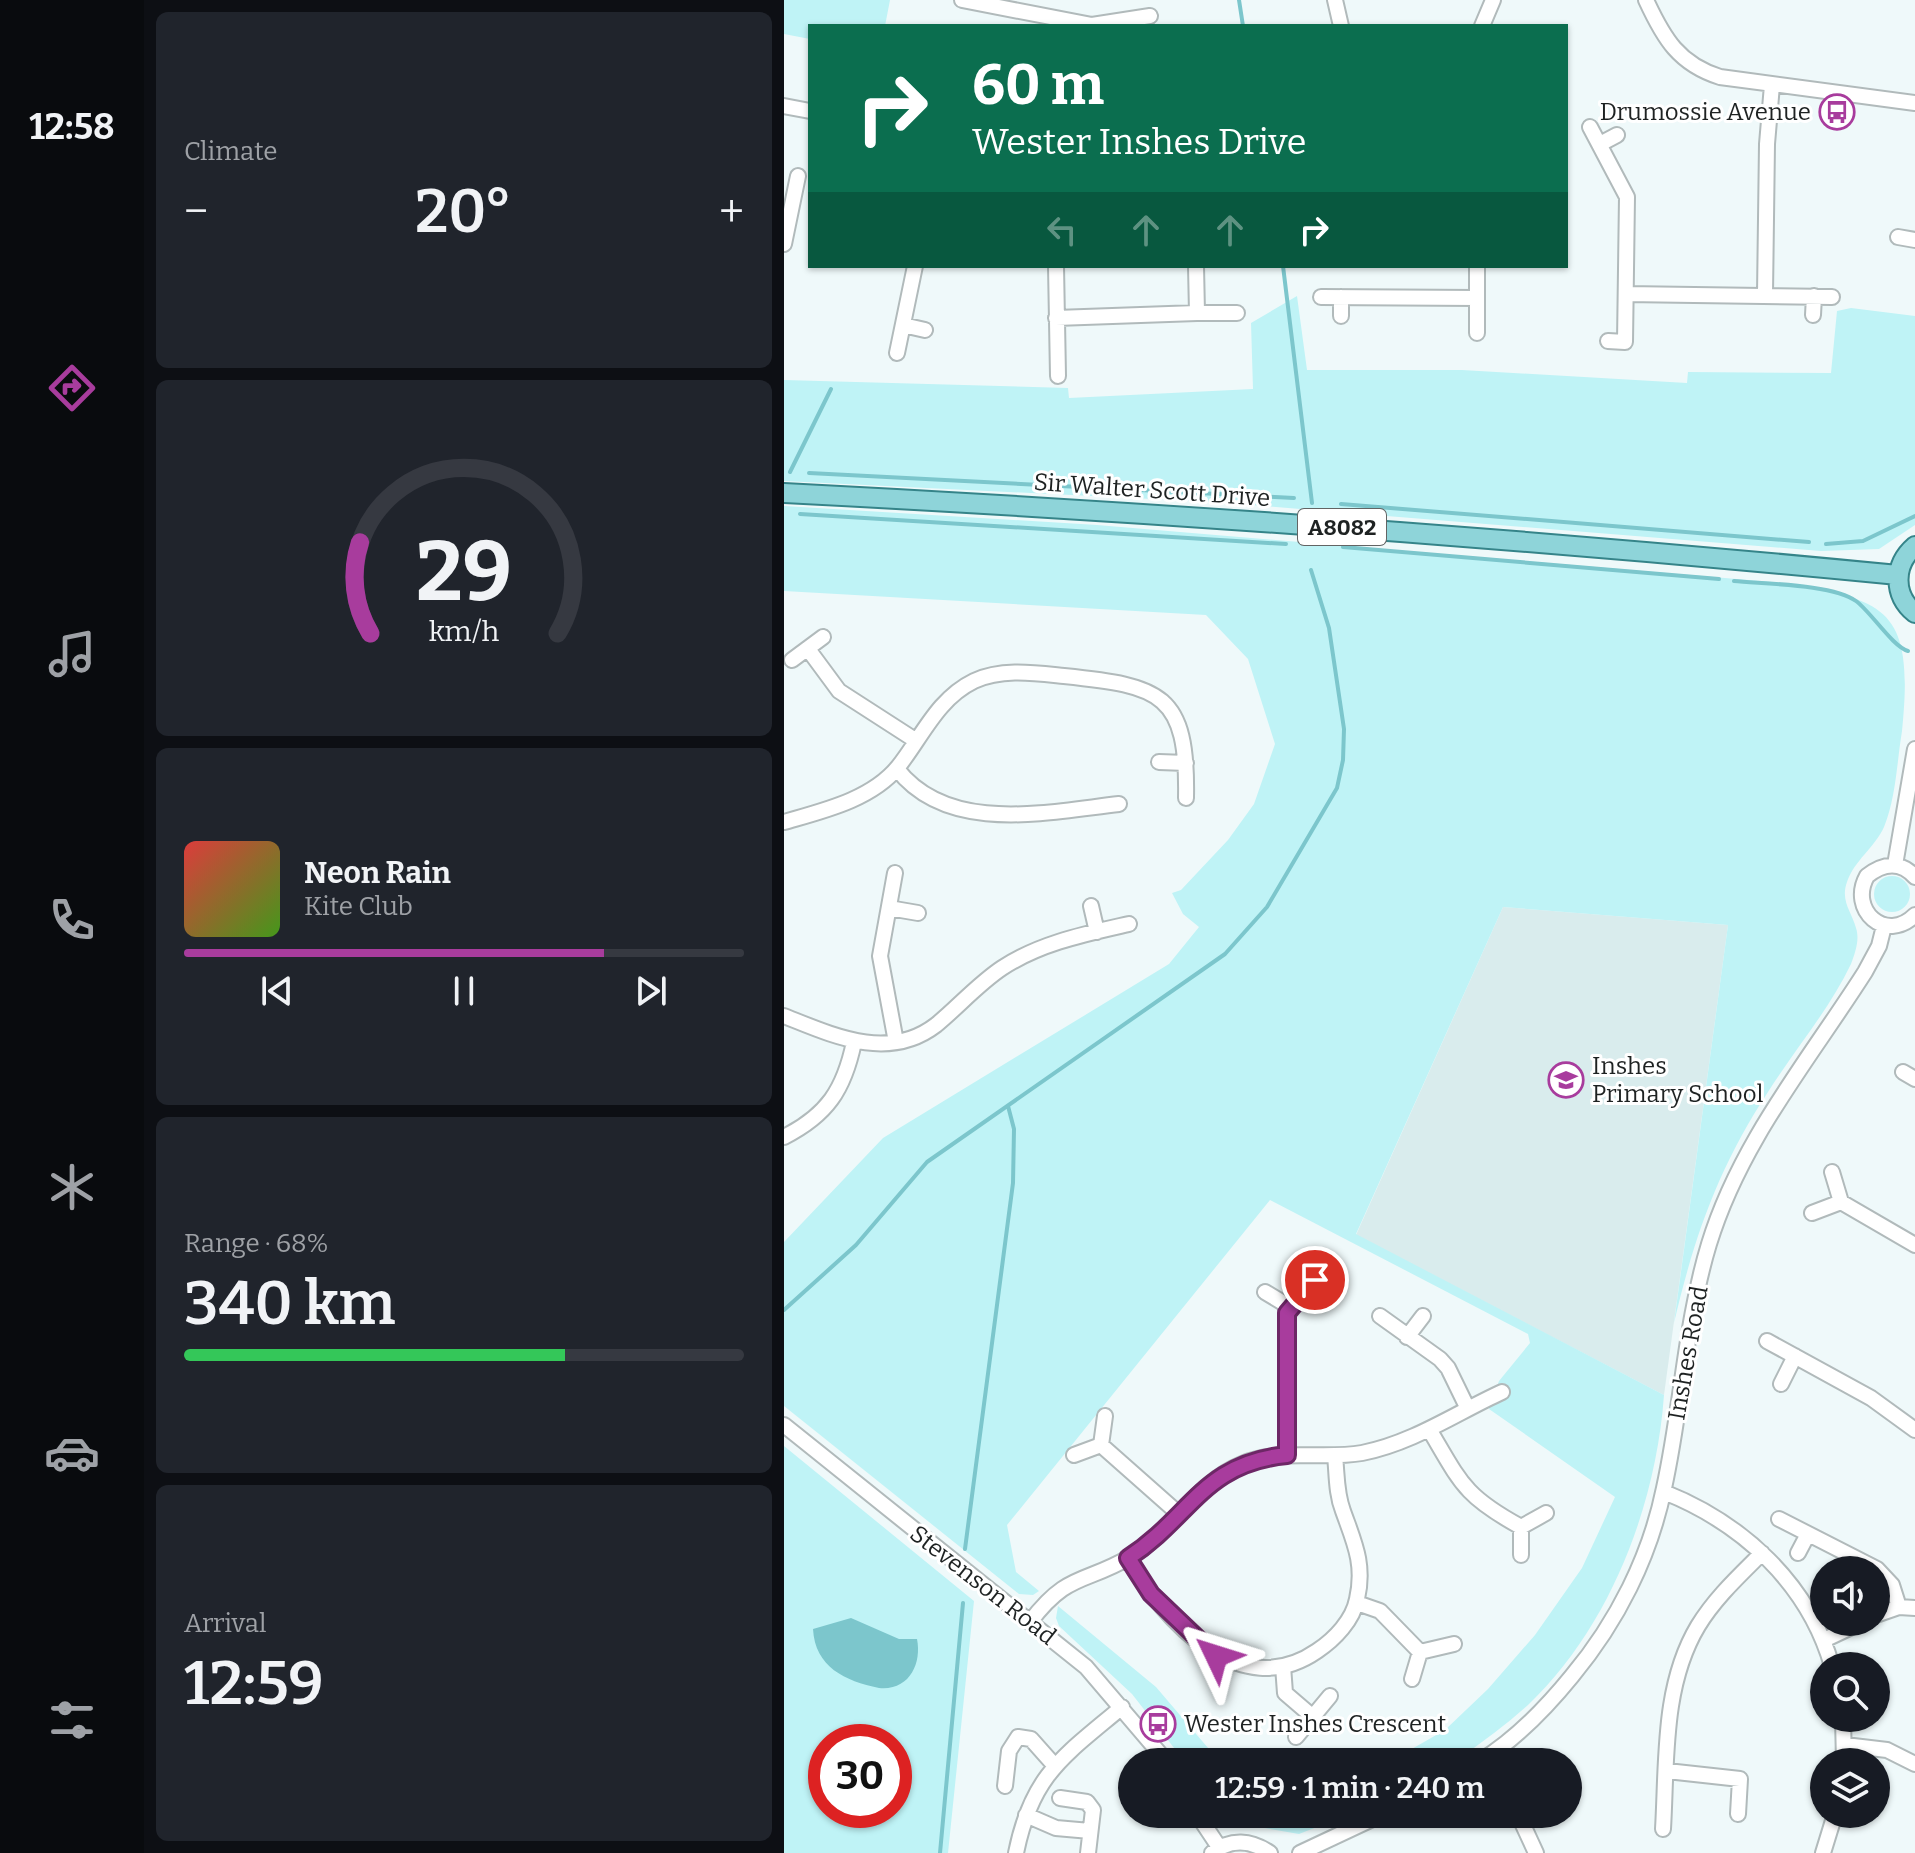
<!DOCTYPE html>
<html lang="en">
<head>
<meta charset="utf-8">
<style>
	:root { --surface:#171b24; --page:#20242c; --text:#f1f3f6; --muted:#9ea1a6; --line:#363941; --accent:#a83c9d }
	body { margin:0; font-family:Bitter,serif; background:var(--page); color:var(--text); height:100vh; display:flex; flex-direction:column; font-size:30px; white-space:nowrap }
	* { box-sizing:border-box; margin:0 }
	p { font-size:26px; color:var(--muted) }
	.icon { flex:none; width:44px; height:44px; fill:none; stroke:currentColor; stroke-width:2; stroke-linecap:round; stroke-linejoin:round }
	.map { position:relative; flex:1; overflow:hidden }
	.side { display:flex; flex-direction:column; gap:12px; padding:12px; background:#0d0f14; width:640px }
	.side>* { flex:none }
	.top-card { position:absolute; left:24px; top:24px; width:760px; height:244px; border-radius:0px; box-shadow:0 2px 6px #0004; background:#0b6e4f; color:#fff; overflow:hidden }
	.controls { position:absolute; left:1026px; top:1556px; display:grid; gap:16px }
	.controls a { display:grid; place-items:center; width:80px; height:80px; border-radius:50%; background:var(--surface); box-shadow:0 2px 6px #0004; font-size:40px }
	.speed { position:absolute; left:24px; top:1724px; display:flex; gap:16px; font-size:40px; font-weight:700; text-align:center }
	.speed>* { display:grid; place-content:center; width:104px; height:104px; border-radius:50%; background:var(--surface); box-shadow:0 2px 6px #0004; line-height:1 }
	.speed .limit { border:12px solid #d22; background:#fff; color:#111 }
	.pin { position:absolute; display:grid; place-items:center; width:68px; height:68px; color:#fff; margin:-34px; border:4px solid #fff; border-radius:50%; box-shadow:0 2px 8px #0007 }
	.me { position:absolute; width:88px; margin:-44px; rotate:311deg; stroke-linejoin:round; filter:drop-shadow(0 0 6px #0008) }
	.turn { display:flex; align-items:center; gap:28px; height:168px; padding:0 32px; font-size:36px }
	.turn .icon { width:104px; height:104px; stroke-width:2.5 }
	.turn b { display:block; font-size:56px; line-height:68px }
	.lanes { display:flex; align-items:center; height:76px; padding:0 32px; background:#0003; justify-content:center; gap:40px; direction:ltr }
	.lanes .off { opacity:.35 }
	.big { font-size:60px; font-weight:600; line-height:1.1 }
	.side .widget { flex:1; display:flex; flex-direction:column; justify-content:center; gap:12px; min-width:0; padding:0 28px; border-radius:12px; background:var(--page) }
	.side .dial { align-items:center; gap:0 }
	.dial svg { height:208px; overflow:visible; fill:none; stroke:var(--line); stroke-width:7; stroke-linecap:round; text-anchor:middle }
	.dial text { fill:var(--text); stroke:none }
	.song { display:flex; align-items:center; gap:24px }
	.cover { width:96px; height:96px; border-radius:12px; background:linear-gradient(135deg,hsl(0 70% 55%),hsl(100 70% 35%)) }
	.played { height:8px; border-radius:4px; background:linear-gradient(90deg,var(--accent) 75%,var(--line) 75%) }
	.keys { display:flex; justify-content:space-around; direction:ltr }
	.heat { display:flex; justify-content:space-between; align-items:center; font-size:44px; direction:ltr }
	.charge { height:12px; border-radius:6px; background:linear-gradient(90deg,#34c759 68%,var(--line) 0) }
	.trip { position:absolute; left:334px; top:1748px; width:464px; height:80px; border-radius:40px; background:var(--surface); box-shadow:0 2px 6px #0004; font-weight:600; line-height:80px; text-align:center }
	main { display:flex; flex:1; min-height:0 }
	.dock { display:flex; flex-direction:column; width:144px; justify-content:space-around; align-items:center; background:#090b0e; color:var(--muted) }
	.dock .icon { width:56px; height:56px }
	.dock .selected { color:var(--accent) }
	.dock b { font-size:36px; color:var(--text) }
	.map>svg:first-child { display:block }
	.built { fill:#d9eced }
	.green { fill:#bff3f6; fill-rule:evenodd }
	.water { fill:#7cc6cc }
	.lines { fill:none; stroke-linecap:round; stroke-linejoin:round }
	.stream { stroke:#7cc6cc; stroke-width:4 }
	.minor-casing { stroke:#b1babb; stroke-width:18 }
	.major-casing { stroke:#358489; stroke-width:22 }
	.minor { stroke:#fff; stroke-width:14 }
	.major { stroke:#8ed4d9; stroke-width:18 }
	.route-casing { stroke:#6d2766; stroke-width:20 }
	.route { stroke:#a83c9d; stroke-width:14 }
	.labels { text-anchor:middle; stroke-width:6; stroke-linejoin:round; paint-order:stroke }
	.shield { fill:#fff; stroke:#626464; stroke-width:2 }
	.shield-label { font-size:22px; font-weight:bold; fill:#1e2222 }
	.poi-label { font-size:24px; fill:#1e2222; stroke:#fff; text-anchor:start }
	.street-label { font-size:24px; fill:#1e2222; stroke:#fff }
</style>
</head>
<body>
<main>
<nav class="dock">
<b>12:58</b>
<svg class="icon selected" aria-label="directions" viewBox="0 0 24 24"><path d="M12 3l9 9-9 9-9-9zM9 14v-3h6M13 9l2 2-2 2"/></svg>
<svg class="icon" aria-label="music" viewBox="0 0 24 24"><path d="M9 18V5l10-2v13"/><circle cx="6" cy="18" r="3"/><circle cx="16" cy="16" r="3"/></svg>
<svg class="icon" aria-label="phone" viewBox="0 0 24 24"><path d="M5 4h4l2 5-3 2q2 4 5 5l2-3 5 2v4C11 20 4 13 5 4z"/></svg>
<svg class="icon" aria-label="climate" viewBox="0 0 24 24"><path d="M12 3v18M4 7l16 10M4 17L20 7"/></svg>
<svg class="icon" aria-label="car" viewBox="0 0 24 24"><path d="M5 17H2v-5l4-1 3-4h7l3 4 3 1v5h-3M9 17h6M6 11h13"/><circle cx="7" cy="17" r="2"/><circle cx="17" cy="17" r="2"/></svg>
<svg class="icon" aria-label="filters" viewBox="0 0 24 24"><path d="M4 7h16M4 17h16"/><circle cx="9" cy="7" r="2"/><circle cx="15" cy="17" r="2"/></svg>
</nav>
<section class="side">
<div class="widget"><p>Climate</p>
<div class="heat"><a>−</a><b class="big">20°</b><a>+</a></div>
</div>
<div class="widget dial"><svg viewBox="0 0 100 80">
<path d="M14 69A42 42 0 1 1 86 69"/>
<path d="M14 69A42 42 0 0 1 10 34" stroke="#a83c9d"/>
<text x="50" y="56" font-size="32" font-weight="700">29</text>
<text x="50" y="72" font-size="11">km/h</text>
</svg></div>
<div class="widget">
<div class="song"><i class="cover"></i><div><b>Neon Rain</b><p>Kite Club</p></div></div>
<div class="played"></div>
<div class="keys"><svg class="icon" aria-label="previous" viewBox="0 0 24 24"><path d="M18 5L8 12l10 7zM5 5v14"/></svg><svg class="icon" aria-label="pause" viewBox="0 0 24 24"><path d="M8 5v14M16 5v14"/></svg><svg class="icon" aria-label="next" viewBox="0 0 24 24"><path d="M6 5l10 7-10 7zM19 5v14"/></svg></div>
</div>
<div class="widget"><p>Range · 68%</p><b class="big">340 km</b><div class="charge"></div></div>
<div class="widget"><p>Arrival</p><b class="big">12:59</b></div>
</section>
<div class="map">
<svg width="1131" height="1853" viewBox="0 0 1131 1853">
	<rect width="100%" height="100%" fill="#eff9fa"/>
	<path class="built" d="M719,907l225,18 -64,470 -308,-160z"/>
	<path class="green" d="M0,0h106l-5,26h-75v13l-26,-5z
		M513,296l10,74h155l225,13 1,-11 143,1 6,-62 14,-3 64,8v209l-36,24 -58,2 -608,-49 -429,-21v-101l284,8 1,10 184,-9 -2,-66z
		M0,506l313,19 675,57c113,17 143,22 130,149 -5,30 -6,67 -18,96 -9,20 -30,34 -37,55 -7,19 5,30 9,46 4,12 -1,25 -5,36 -22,46 -56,85 -83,128 -49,74 -74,145 -94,231l54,-398 -225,-18 -147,327 308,161c-8,111 -54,232 -136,310 -21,19 -44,36 -68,53l-7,4h-64l56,-32 43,-41 47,-54 47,-67 33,-71 -126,-88 10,-28 31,-38 -2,-9 -258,-134 -263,325 9,47 23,19 -6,4 -14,-1 -235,-188v-164l99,-104 286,-174 30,-37 -16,-13 -11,-21 9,-3 47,-50 26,-36 21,-60 -27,-85 -42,-44 -422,-24z
		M1090 894a18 18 0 1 1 36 0a18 18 0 1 1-36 0Z
		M0,1446l190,155 -26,252h-164zM42,1742h68v68h-68z
		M274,1606l98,81 64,75h-35l-53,-68 -73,-68 -3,-8z
		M435,1814h131l-51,20 -63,-11z"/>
	<path class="water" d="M67,1618l48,21h18c5,25 -8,52 -38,49 -34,-7 -64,-21 -66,-59z"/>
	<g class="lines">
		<path class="stream" d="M455,0l4,26
			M499,266l29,237
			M6,472l41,-83
			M25,473l485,25
			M557,504l468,38
			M16,514l486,30
			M1042,544l37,-3 52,-25
			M559,547l376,32
			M950,581c29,3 99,3 122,20 15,11 37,46 52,50
			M0,1310l72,-65 71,-83 298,-208 42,-47 70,-119 6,-28 1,-31 -15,-101 -18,-58
			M181,1549l48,-366 1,-54 -6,-23
			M156,1853l23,-250"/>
		<defs>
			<path id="minor" d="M178,0l130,25 58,-9
				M551,0l6,26
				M862,0c18,39 33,64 74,77l195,26
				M698,26l11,-26
				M0,106l26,5
				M806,127l37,70 -2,145 -17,-1
				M816,144l17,-9
				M1114,237l17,3
				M0,244l14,-68
				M272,266l2,110
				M842,294l206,3
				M981,294l2,-150 5,-59
				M537,297l156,1v-32
				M557,297v19
				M693,298v35
				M413,313h40
				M1029,315l1,-19
				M272,318l141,-5 -1,-47
				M119,325l22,5
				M113,353l18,-87
				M24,649l31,42 76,49
				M8,660l31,-23
				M375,762l27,1
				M113,769c51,66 151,43 222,35
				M0,822c38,-11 87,-22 114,-55 24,-30 39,-68 76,-86 28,-13 61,-8 90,-5 97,10 124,17 122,122
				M1111,865l20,-116
				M111,873l-15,83 16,86
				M1131,877c-14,-16 -32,-14 -48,-1 -19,34 19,68 48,39
				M307,906l6,26
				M105,908l29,5
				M0,1016c48,19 104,46 152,9 22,-18 42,-41 66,-57 38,-25 83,-34 127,-44
				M1119,1072l12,7
				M0,1137c43,-22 60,-47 70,-95
				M1057,1202l74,43
				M1028,1213l29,-11 -9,-30
				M481,1292l25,15
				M596,1316l60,43 8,9 19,39
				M623,1337l16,-21
				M983,1341l104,57 44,32
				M997,1384l14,-28
				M0,1425l302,242 81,95
				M645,1429c32,54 35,67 92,98
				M317,1445l78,69
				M290,1455l27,-10 4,-29
				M503,1455v-142l28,-33
				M880,1492c78,31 144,91 168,174
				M995,1519l98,50 15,16 7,22
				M1014,1553l10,-19
				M737,1555v-28l25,-14
				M344,1558c36,63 112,146 189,93 18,-12 36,-31 40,-52 8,-35 -3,-57 -14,-88 -7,-18 -6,-37 -8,-55
				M573,1603l23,8 40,41
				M1092,1615l23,-8 16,1
				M246,1622c38,-50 54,-38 100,-65 43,-25 65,-74 112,-93 38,-16 80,-4 120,-11 51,-10 94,-40 140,-61
				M1040,1640l38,-18
				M499,1666l2,27 28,24
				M628,1679l8,-27 34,-8
				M1059,1718l1,44
				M512,1737l34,-41
				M1061,1745l42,5 28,14
				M695,1762c36,-22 67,-54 93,-86 45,-54 78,-119 92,-188 18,-81 21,-165 45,-244 31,-102 100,-184 156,-272l14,-26 5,-20
				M883,1771l73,8 -2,35
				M221,1786l4,-35 9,-14 13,2 24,27
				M276,1798l27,4 6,8 -5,43
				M413,1814l22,33
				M734,1814l18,39
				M242,1815l30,13 34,3
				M879,1829c4,-67 -1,-143 35,-203 17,-28 41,-50 64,-73
				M232,1853c16,-79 48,-97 106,-146
				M428,1853c19,-15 39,-13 58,0
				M516,1853l83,-39
				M1039,1853l12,-39"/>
			<path id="major" d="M0,493c372,19 743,46 1114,82
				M1131,546c-22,19 -22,49 0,67"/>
		</defs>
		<use href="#minor" class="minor-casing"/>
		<use href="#major" class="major-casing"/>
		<use href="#minor" class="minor"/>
		<use href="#major" class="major"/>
	</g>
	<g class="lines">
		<defs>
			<path id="route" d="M432,1656l-65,-62 -23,-36c63,-41 75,-95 159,-103v-142l28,-33"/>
		</defs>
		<use href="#route" class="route-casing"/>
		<use href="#route" class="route"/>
	</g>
	<defs>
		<symbol id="bus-ring" viewBox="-11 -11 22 22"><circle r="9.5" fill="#fff" stroke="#a83c9d" stroke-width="1.5"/><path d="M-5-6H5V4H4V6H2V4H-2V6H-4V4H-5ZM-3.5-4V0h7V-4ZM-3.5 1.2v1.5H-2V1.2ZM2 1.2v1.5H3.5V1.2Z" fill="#a83c9d"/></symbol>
		<symbol id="school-ring" viewBox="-11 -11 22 22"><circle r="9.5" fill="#fff" stroke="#a83c9d" stroke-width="1.5"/><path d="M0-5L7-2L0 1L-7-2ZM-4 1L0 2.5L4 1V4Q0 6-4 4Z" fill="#a83c9d"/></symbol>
	</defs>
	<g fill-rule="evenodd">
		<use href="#bus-ring" x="1033" y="92" width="40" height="40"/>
		<use href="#school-ring" x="762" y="1060" width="40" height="40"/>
		<use href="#bus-ring" x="354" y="1704" width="40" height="40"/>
	</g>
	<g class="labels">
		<rect class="shield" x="514" y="509" width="88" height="36" rx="6"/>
		<g class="shield-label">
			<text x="558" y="535">A8082</text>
		</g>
		<g class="poi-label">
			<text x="1027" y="120" text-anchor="end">Drumossie Avenue</text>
			<text x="808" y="1074">Inshes<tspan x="808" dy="28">Primary School</tspan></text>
			<text x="400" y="1732">Wester Inshes Crescent</text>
		</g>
		<g class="street-label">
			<text transform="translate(368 490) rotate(4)" y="8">Sir Walter Scott Drive</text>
			<text transform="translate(904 1353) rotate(-80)" y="8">Inshes Road</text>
			<text transform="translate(199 1585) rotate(38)" y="8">Stevenson Road</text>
		</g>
	</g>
</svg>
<div class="controls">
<a><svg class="icon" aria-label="sound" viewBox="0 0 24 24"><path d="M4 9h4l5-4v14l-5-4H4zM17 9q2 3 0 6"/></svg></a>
<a><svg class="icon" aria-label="search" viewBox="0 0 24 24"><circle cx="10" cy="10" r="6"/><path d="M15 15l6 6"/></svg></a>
<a><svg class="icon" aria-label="layers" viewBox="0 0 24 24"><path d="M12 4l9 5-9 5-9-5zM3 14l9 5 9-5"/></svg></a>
</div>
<div class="speed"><div class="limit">30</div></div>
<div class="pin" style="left:531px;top:1280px;background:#d93025"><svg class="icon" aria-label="arrive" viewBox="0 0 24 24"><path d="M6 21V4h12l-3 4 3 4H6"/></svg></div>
<svg class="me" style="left:432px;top:1656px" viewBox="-20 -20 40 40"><path d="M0-17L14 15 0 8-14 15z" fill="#a83c9d" stroke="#fff" stroke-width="4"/></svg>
<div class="trip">12:59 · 1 min · 240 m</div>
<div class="top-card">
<div class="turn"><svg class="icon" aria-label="right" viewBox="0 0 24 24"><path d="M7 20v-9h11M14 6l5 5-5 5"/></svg><div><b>60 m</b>Wester Inshes Drive</div></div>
<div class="lanes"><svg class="icon off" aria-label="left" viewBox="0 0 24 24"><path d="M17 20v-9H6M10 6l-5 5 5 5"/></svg><svg class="icon off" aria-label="ahead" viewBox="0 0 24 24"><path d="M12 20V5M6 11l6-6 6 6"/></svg><svg class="icon off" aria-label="ahead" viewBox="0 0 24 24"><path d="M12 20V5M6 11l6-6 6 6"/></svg><svg class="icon" aria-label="right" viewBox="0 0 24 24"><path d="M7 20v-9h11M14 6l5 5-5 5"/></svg></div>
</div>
</div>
</main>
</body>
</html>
